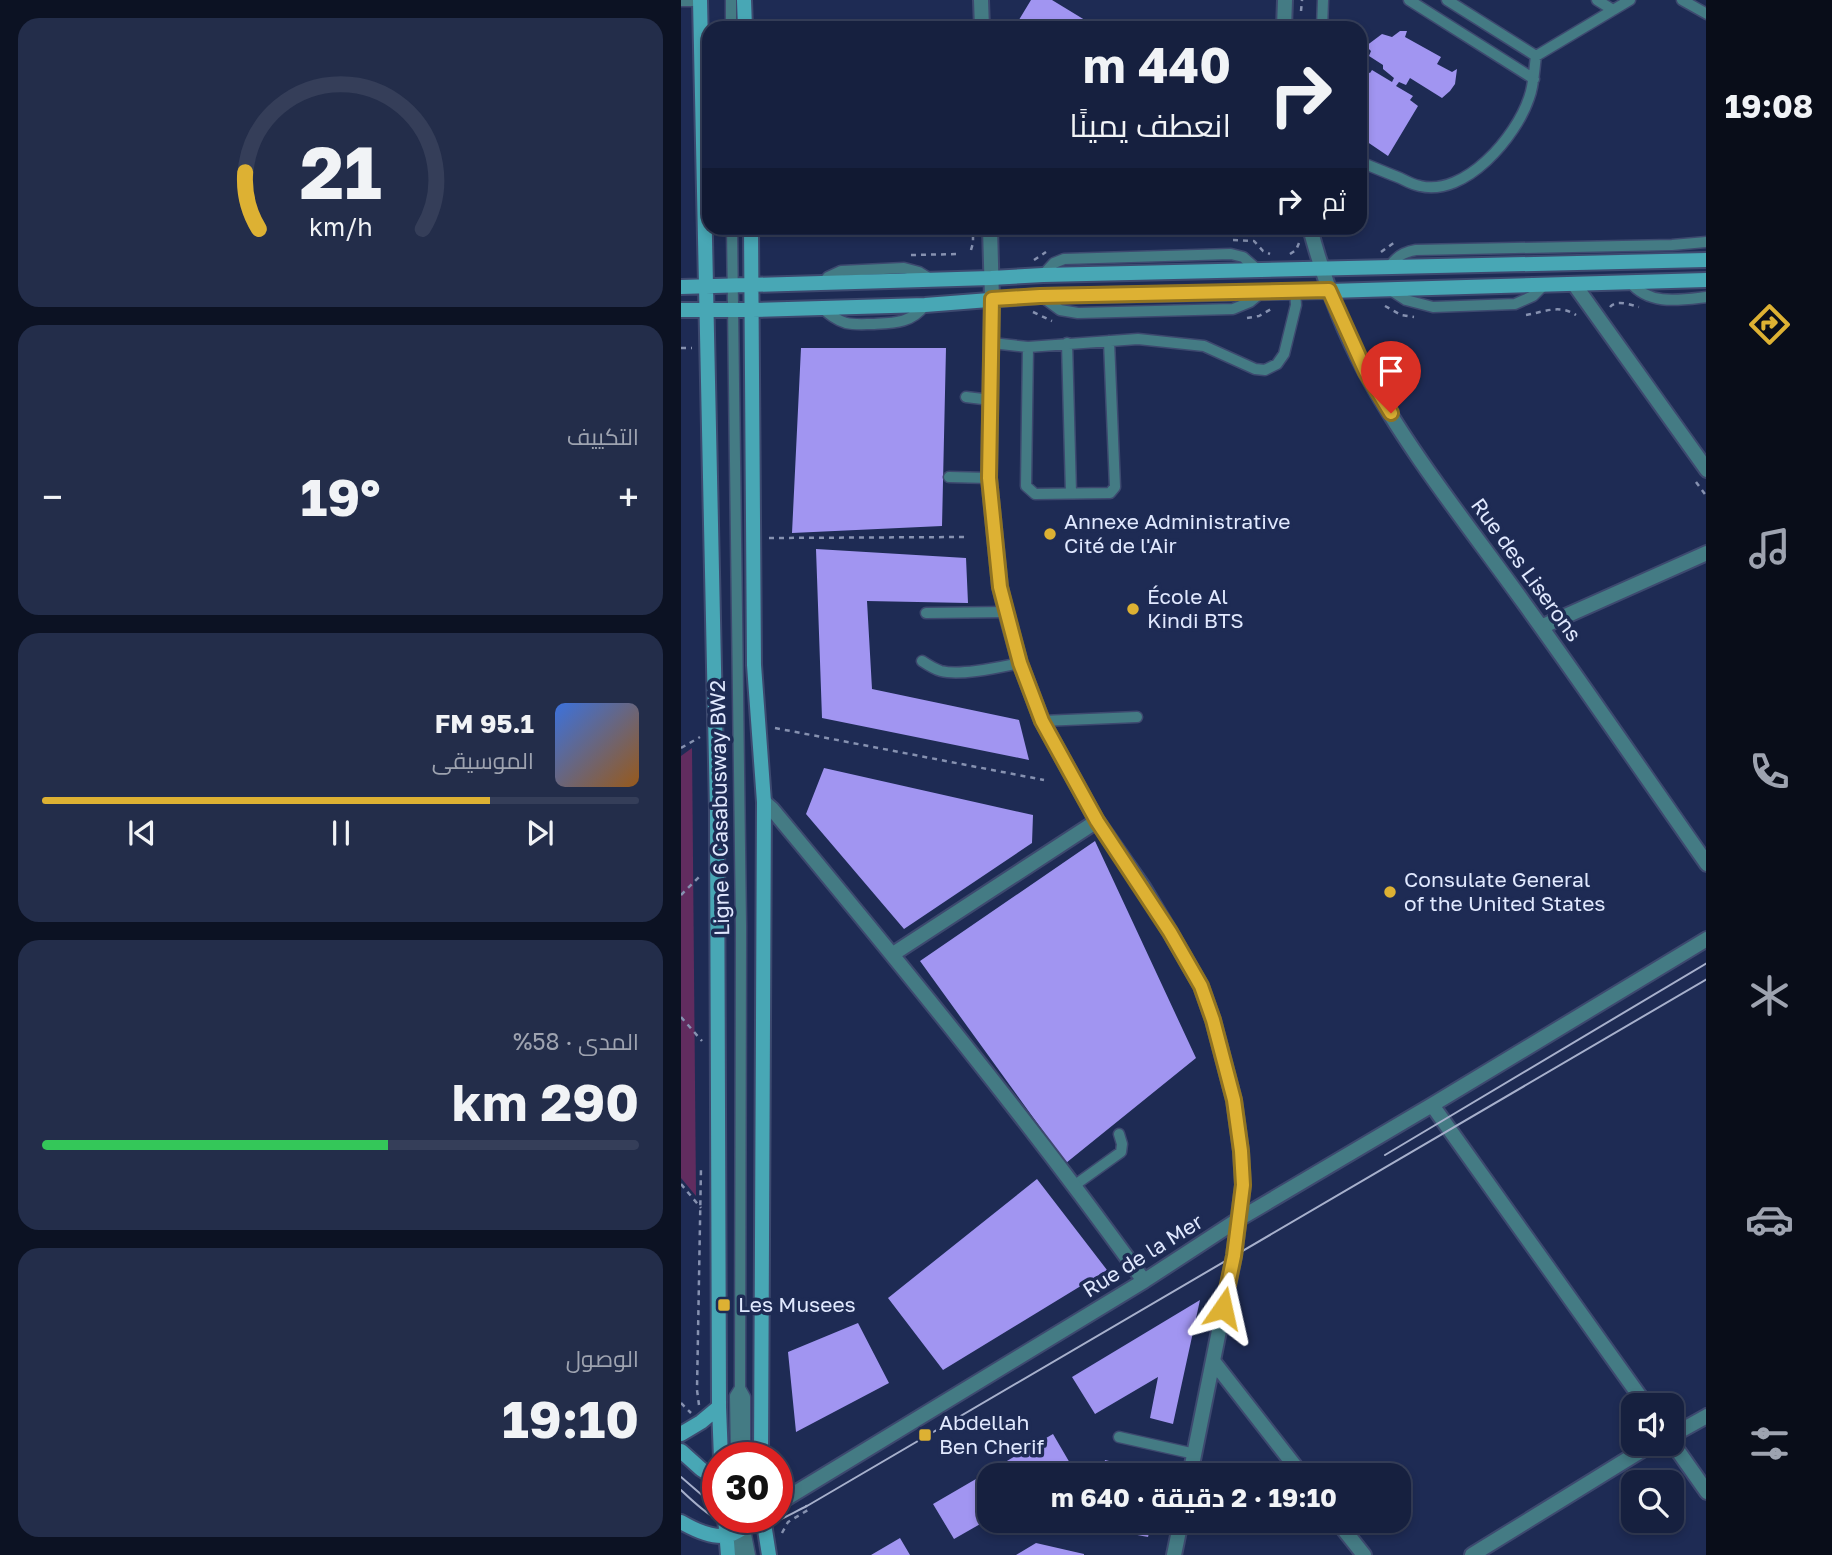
<!DOCTYPE html>
<html lang="ar">
<head>
<meta charset="utf-8">
<style>
	:root { --surface:#16203f; --page:#232d4a; --text:#f1f3f6; --muted:#9ea3b0; --line:#353e59; --accent:#ddb133 }
	body { margin:0; font-family:"Golos Text",Cairo,sans-serif; background:var(--page); color:var(--text); direction:rtl; height:100vh; display:flex; flex-direction:column; font-size:26px; white-space:nowrap }
	* { box-sizing:border-box; margin:0 }
	p { font-size:23px; color:var(--muted) }
	.icon { flex:none; width:38px; height:38px; fill:none; stroke:currentColor; stroke-width:2; stroke-linecap:round; stroke-linejoin:round }
	.map { position:relative; flex:1; overflow:hidden; direction:ltr }
	.details { display:flex; flex-direction:column; gap:18px; padding:18px; background:#0c1223; width:681px }
	.details>* { flex:none }
	.banner { position:absolute; left:21px; top:21px; width:665px; height:214px; border-radius:21px; box-shadow:0 4px 10px #0003,0 0 0 2px var(--line); direction:rtl; background:#16203f; color:var(--text); overflow:hidden }
	.fabs { position:absolute; left:940px; top:1393px; display:grid; gap:14px }
	.fabs a { display:grid; place-items:center; width:63px; height:63px; border-radius:14px; background:var(--surface); box-shadow:0 4px 10px #0003,0 0 0 2px var(--line); font-size:35px }
	.speed { position:absolute; left:21px; top:1442px; display:flex; gap:14px; font-size:35px; font-weight:700; text-align:center }
	.speed>* { display:grid; place-content:center; width:91px; height:91px; border-radius:50%; background:var(--surface); box-shadow:0 4px 10px #0003,0 0 0 2px var(--line); line-height:1 }
	.speed .limit { border:10px solid #d22; background:#fff; color:#111 }
	.pin { position:absolute; display:grid; place-items:center; width:60px; height:60px; color:#fff; margin:-72px -30px; border-radius:50% 50% 50% 0; rotate:-45deg; box-shadow:0 0 7px #0007 }
	.pin .icon { rotate:45deg }
	.me { position:absolute; width:77px; margin:-38px; rotate:11deg; stroke-linejoin:round; filter:drop-shadow(0 0 5px #0008) }
	.turn { display:flex; align-items:center; gap:24px; height:147px; padding:0 21px; font-size:32px }
	.turn .icon { width:91px; height:91px; stroke-width:2.5 }
	.turn b { display:block; font-size:49px; line-height:60px }
	.then { display:flex; align-items:center; height:66px; padding:0 21px; background:#0003; gap:14px; font-size:26px }
	.big { font-size:52px; font-weight:700; line-height:1.1 }
	.details .card { flex:1; display:flex; flex-direction:column; justify-content:center; gap:10px; min-width:0; padding:0 24px; border-radius:21px; background:var(--page) }
	.details .dial { align-items:center; gap:0 }
	.dial svg { height:182px; overflow:visible; fill:none; stroke:var(--line); stroke-width:7; stroke-linecap:round; text-anchor:middle }
	.dial text { fill:var(--text); stroke:none }
	.song { display:flex; align-items:center; gap:21px }
	.cover { width:84px; height:84px; border-radius:10px; background:linear-gradient(135deg,hsl(220 70% 55%),hsl(30 70% 35%)) }
	.played { height:7px; border-radius:4px; background:linear-gradient(90deg,var(--accent) 75%,var(--line) 75%) }
	.keys { display:flex; justify-content:space-around; direction:ltr }
	.heat { display:flex; justify-content:space-between; align-items:center; font-size:38px; direction:ltr }
	.charge { height:10px; border-radius:5px; background:linear-gradient(90deg,#34c759 58%,var(--line) 0) }
	.trip { position:absolute; left:296px; top:1463px; width:434px; height:70px; border-radius:21px; background:var(--surface); box-shadow:0 4px 10px #0003,0 0 0 2px var(--line); font-weight:700; line-height:70px; text-align:center; direction:rtl }
	main { display:flex; flex:1; min-height:0 }
	.menu { display:flex; flex-direction:column; width:126px; justify-content:space-around; align-items:center; background:#090d19; color:var(--muted) }
	.menu .icon { width:49px; height:49px }
	.menu .current { color:var(--accent) }
	.menu b { font-size:32px; color:var(--text) }
	.map>svg:first-child { display:block }
	.green { fill:#612c5f }
	.building { fill:#a195f1 }
	.lines { fill:none; stroke-linecap:round; stroke-linejoin:round }
	.lane-casing { stroke:#3d496f; stroke-width:13 }
	.street-casing { stroke:#3d496f; stroke-width:18 }
	.secondary-casing { stroke:#3d496f; stroke-width:18 }
	.path { stroke:#8691b0; stroke-width:2.5; stroke-dasharray:5 5; stroke-linecap:butt }
	.lane { stroke:#447b84; stroke-width:10 }
	.street { stroke:#447b84; stroke-width:14 }
	.secondary { stroke:#48a7b5; stroke-width:14 }
	.tram { stroke:#a7b0cc; stroke-width:2 }
	.route-casing { stroke:#907321; stroke-width:18 }
	.route { stroke:#ddb133; stroke-width:12 }
	.poi-dot { fill:#ddb133; stroke:#1e2b54; stroke-width:2.5 }
	.labels { text-anchor:middle; stroke-width:7; stroke-linejoin:round; paint-order:stroke }
	.poi-label { font-size:21px; fill:#e0e8fe; stroke:#1e2b54; text-anchor:start }
	.street-label { font-size:21px; fill:#e0e8fe; stroke:#1e2b54 }
</style>
</head>
<body>
<main>
<nav class="menu">
<b>19:08</b>
<svg class="icon current" aria-label="directions" viewBox="0 0 24 24"><path d="M12 3l9 9-9 9-9-9zM9 14v-3h6M13 9l2 2-2 2"/></svg>
<svg class="icon" aria-label="music" viewBox="0 0 24 24"><path d="M9 18V5l10-2v13"/><circle cx="6" cy="18" r="3"/><circle cx="16" cy="16" r="3"/></svg>
<svg class="icon" aria-label="phone" viewBox="0 0 24 24"><path d="M5 4h4l2 5-3 2q2 4 5 5l2-3 5 2v4C11 20 4 13 5 4z"/></svg>
<svg class="icon" aria-label="climate" viewBox="0 0 24 24"><path d="M12 3v18M4 7l16 10M4 17L20 7"/></svg>
<svg class="icon" aria-label="car" viewBox="0 0 24 24"><path d="M5 17H2v-5l4-1 3-4h7l3 4 3 1v5h-3M9 17h6M6 11h13"/><circle cx="7" cy="17" r="2"/><circle cx="17" cy="17" r="2"/></svg>
<svg class="icon" aria-label="filters" viewBox="0 0 24 24"><path d="M4 7h16M4 17h16"/><circle cx="9" cy="7" r="2"/><circle cx="15" cy="17" r="2"/></svg>
</nav>
<div class="map">
<svg width="1026" height="1555" viewBox="0 0 1026 1555">
	<rect width="100%" height="100%" fill="#1e2b54"/>
	<path class="green" d="M11,748l4,448 -15,-18v-422z"/>
	<path class="building" d="M350,0h21l46,28h-84z
		M719,31h7l-2,6 36,20 -4,7 15,8 5,-3 -2,15 -5,7 -8,7 -32,-20 -4,7 -7,-3 -3,4 17,10 -3,4 8,6 -30,50 -28,-19v-63l3,-4 7,3 2,-3 20,12 2,-4 -11,-9v-4l-14,-9 2,-5 -5,-5 16,-12 10,3z
		M120,348h145l-4,178 -150,7z
		M135,549l150,9 2,45 -101,-2 5,88 147,31 10,40 -207,-42z
		M143,768l209,47 -1,28 -128,86 -98,-115z
		M414,841l101,217 -130,105 -146,-202z
		M356,1179l70,91 -164,100 -55,-72z
		M519,1300l-27,124 -23,-6 8,-41 -63,37 -23,-37z
		M177,1323l31,60 -93,49 -8,-80z
		M372,1434l21,36 -9,5h-76v44l-35,20 -21,-35z
		M424,1460l57,14v1h-60z
		M410,1521h61l-4,16 -59,-11z
		M219,1538l10,17h-39z
		M355,1543l48,11v1h-68z"/>
	<g class="lines">
		<defs>
			<path id="lane" d="M50,0v28
				M728,0l125,79
				M766,0l89,56
				M916,0l16,10
				M1001,0l25,14
				M0,1h19
				M641,28l1,-28
				M679,162c13,5 27,11 40,16 6,3 13,7 20,8 45,11 96,-49 109,-88 5,-13 5,-28 7,-42l94,-56
				M51,228l9,698 -1,462 -5,8 1,62
				M708,268c6,-11 14,-16 27,-18l256,-5 35,-3
				M362,275l11,-12 10,-4 167,-5 12,3 15,13
				M949,282c19,24 50,18 77,15
				M142,283l5,-6 13,-6 63,-3 15,4 13,8
				M708,289l17,11 27,7 82,-3 18,-8 11,-11
				M360,296l19,14 18,3 155,-4 17,-7 12,-10
				M141,308c7,6 14,12 24,15 9,2 19,1 28,1 20,-1 38,-1 51,-19
				M311,343l36,4 -2,139 9,8 75,-1 5,-6 -6,-146
				M386,343l4,150
				M347,347l110,-8 66,7 51,23 10,1 12,-6 7,-10 12,-49 -1,-14
				M285,397l25,3
				M268,477l40,1
				M245,613l80,-1
				M241,661c6,4 12,8 19,10 20,5 59,-4 79,-8
				M361,721l95,-4
				M394,1185l46,-33 1,-8 -3,-10
				M59,1388l5,9v61
				M438,1437l76,17
				M56,1517v23l3,15
				M64,1517v12l5,26"/>
			<path id="street" d="M300,0l1,28
				M603,28l1,-28
				M309,228l2,71 -3,179 11,109 6,25 14,51 22,58 55,100 46,66 27,45 31,54 12,34 21,80 7,51 2,34 -9,71 -44,219
				M629,228c13,49 31,98 55,143 43,80 106,158 159,232 62,86 122,174 183,261
				M893,284l133,186
				M860,627l166,-74
				M83,802l8,7c128,154 255,309 372,472
				M212,954l204,-133
				M751,1105l214,300
				M532,1361l89,114
				M990,1436l36,-20
				M990,1441l36,51
				M96,1504l367,-223 95,-62 193,-114 275,-166
				M656,1521l27,34
				M493,1555l7,-34
				M791,1555l180,-111"/>
			<path id="secondary" d="M19,0l17,810 2,597 2,51
				M63,0l1,28
				M70,228l3,437 10,137 -3,656
				M0,287l310,-9 52,-3 664,-15
				M0,310h71l173,-5 115,-9 289,-5 378,-11
				M0,1434l20,-12 18,-15
				M0,1451l20,18 17,11
				M44,1517l3,38
				M82,1517l6,38
				M0,1522c12,7 29,15 43,14 12,-1 25,-13 35,-19"/>
		</defs>
		<use href="#lane" class="lane-casing"/>
		<use href="#street" class="street-casing"/>
		<use href="#secondary" class="secondary-casing"/>
		<path class="path" d="M620,11l1,-11
			M552,240l21,1 9,10 7,3
			M290,250l2,-7v-15
			M700,252l14,-10
			M609,254l6,-4 3,-7
			M230,255l49,-1
			M353,260l12,-8
			M704,306l16,9 13,2
			M929,307c7,-8 20,-2 29,0
			M352,312l19,9
			M845,315c18,-3 33,-11 50,0
			M566,318l12,-2 14,-8
			M0,348h11
			M1015,482l11,15
			M88,538l197,-1
			M94,728l269,52
			M0,748l19,-11
			M0,895l20,-20
			M0,1017l21,24
			M0,1184l20,24
			M0,1403l10,10
			M18,1405l-2,-15 4,-223
			M96,1471c3,7 8,6 15,6
			M101,1533l6,-11 20,-12 -2,-5"/>
		<use href="#lane" class="lane"/>
		<use href="#street" class="street"/>
		<use href="#secondary" class="secondary"/>
		<path class="tram" d="M704,1155l322,-192
			M0,1477l37,32
			M0,1490c22,21 47,45 81,36 15,-3 30,-13 45,-20l900,-527"/>
	</g>
	<g class="lines">
		<defs>
			<path id="route" d="M542,1308l11,-52 9,-71 -2,-34 -7,-51 -21,-80 -12,-34 -31,-54 -73,-111 -55,-100 -22,-58 -20,-76 -11,-109 3,-179 48,-3 289,-6 37,82 25,41"/>
		</defs>
		<use href="#route" class="route-casing"/>
		<use href="#route" class="route"/>
	</g>
	<g class="poi-dot">
		<circle cx="369" cy="534" r="7"/>
		<circle cx="452" cy="609" r="7"/>
		<circle cx="709" cy="892" r="7"/>
		<rect x="36" y="1298" width="14" height="14" rx="3.5"/>
		<rect x="237" y="1428" width="14" height="14" rx="3.5"/>
	</g>
	<g class="labels">
		<g class="poi-label">
			<text x="383" y="529">Annexe Administrative<tspan x="383" dy="24">Cité de l'Air</tspan></text>
			<text x="466" y="604">École Al<tspan x="466" dy="24">Kindi BTS</tspan></text>
			<text x="723" y="887">Consulate General<tspan x="723" dy="24">of the United States</tspan></text>
			<text x="57" y="1312">Les Musees</text>
			<text x="258" y="1430">Abdellah<tspan x="258" dy="24">Ben Cherif</tspan></text>
		</g>
		<g class="street-label">
			<text transform="translate(845 570) rotate(54)" y="7">Rue des Liserons</text>
			<text transform="translate(39 808) rotate(-91)" y="7">Ligne 6 Casabusway BW2</text>
			<text transform="translate(462 1256) rotate(-32)" y="7">Rue de la Mer</text>
		</g>
	</g>
</svg>
<div class="fabs">
<a><svg class="icon" aria-label="sound" viewBox="0 0 24 24"><path d="M4 9h4l5-4v14l-5-4H4zM17 9q2 3 0 6"/></svg></a>
<a><svg class="icon" aria-label="search" viewBox="0 0 24 24"><circle cx="10" cy="10" r="6"/><path d="M15 15l6 6"/></svg></a>
</div>
<div class="speed"><div class="limit">30</div></div>
<div class="pin" style="left:710px;top:413px;background:#d93025"><svg class="icon" aria-label="arrive" viewBox="0 0 24 24"><path d="M6 21V4h12l-3 4 3 4H6"/></svg></div>
<svg class="me" style="left:542px;top:1308px" viewBox="-20 -20 40 40"><path d="M0-17L14 15 0 8-14 15z" fill="#ddb133" stroke="#fff" stroke-width="4"/></svg>
<div class="trip">19:10 · 2 دقيقة · 640 m</div>
<div class="banner">
<div class="turn"><svg class="icon" aria-label="right" viewBox="0 0 24 24"><path d="M7 20v-9h11M14 6l5 5-5 5"/></svg><div><b>440 m</b>انعطف يمينًا</div></div>
<div class="then">ثم<svg class="icon" aria-label="right" viewBox="0 0 24 24"><path d="M7 20v-9h11M14 6l5 5-5 5"/></svg></div>
</div>
</div>
<section class="details">
<div class="card dial"><svg viewBox="0 0 100 80">
<path d="M14 69A42 42 0 1 1 86 69"/>
<path d="M14 69A42 42 0 0 1 8 44" stroke="#ddb133"/>
<text x="50" y="56" font-size="32" font-weight="700">21</text>
<text x="50" y="72" font-size="11">km/h</text>
</svg></div>
<div class="card"><p>التكييف</p>
<div class="heat"><a>−</a><b class="big">19°</b><a>+</a></div>
</div>
<div class="card">
<div class="song"><i class="cover"></i><div><b>95.1 FM</b><p>الموسيقى</p></div></div>
<div class="played"></div>
<div class="keys"><svg class="icon" aria-label="previous" viewBox="0 0 24 24"><path d="M18 5L8 12l10 7zM5 5v14"/></svg><svg class="icon" aria-label="pause" viewBox="0 0 24 24"><path d="M8 5v14M16 5v14"/></svg><svg class="icon" aria-label="next" viewBox="0 0 24 24"><path d="M6 5l10 7-10 7zM19 5v14"/></svg></div>
</div>
<div class="card"><p>المدى · 58%</p><b class="big">290 km</b><div class="charge"></div></div>
<div class="card"><p>الوصول</p><b class="big">19:10</b></div>
</section>
</main>
</body>
</html>
